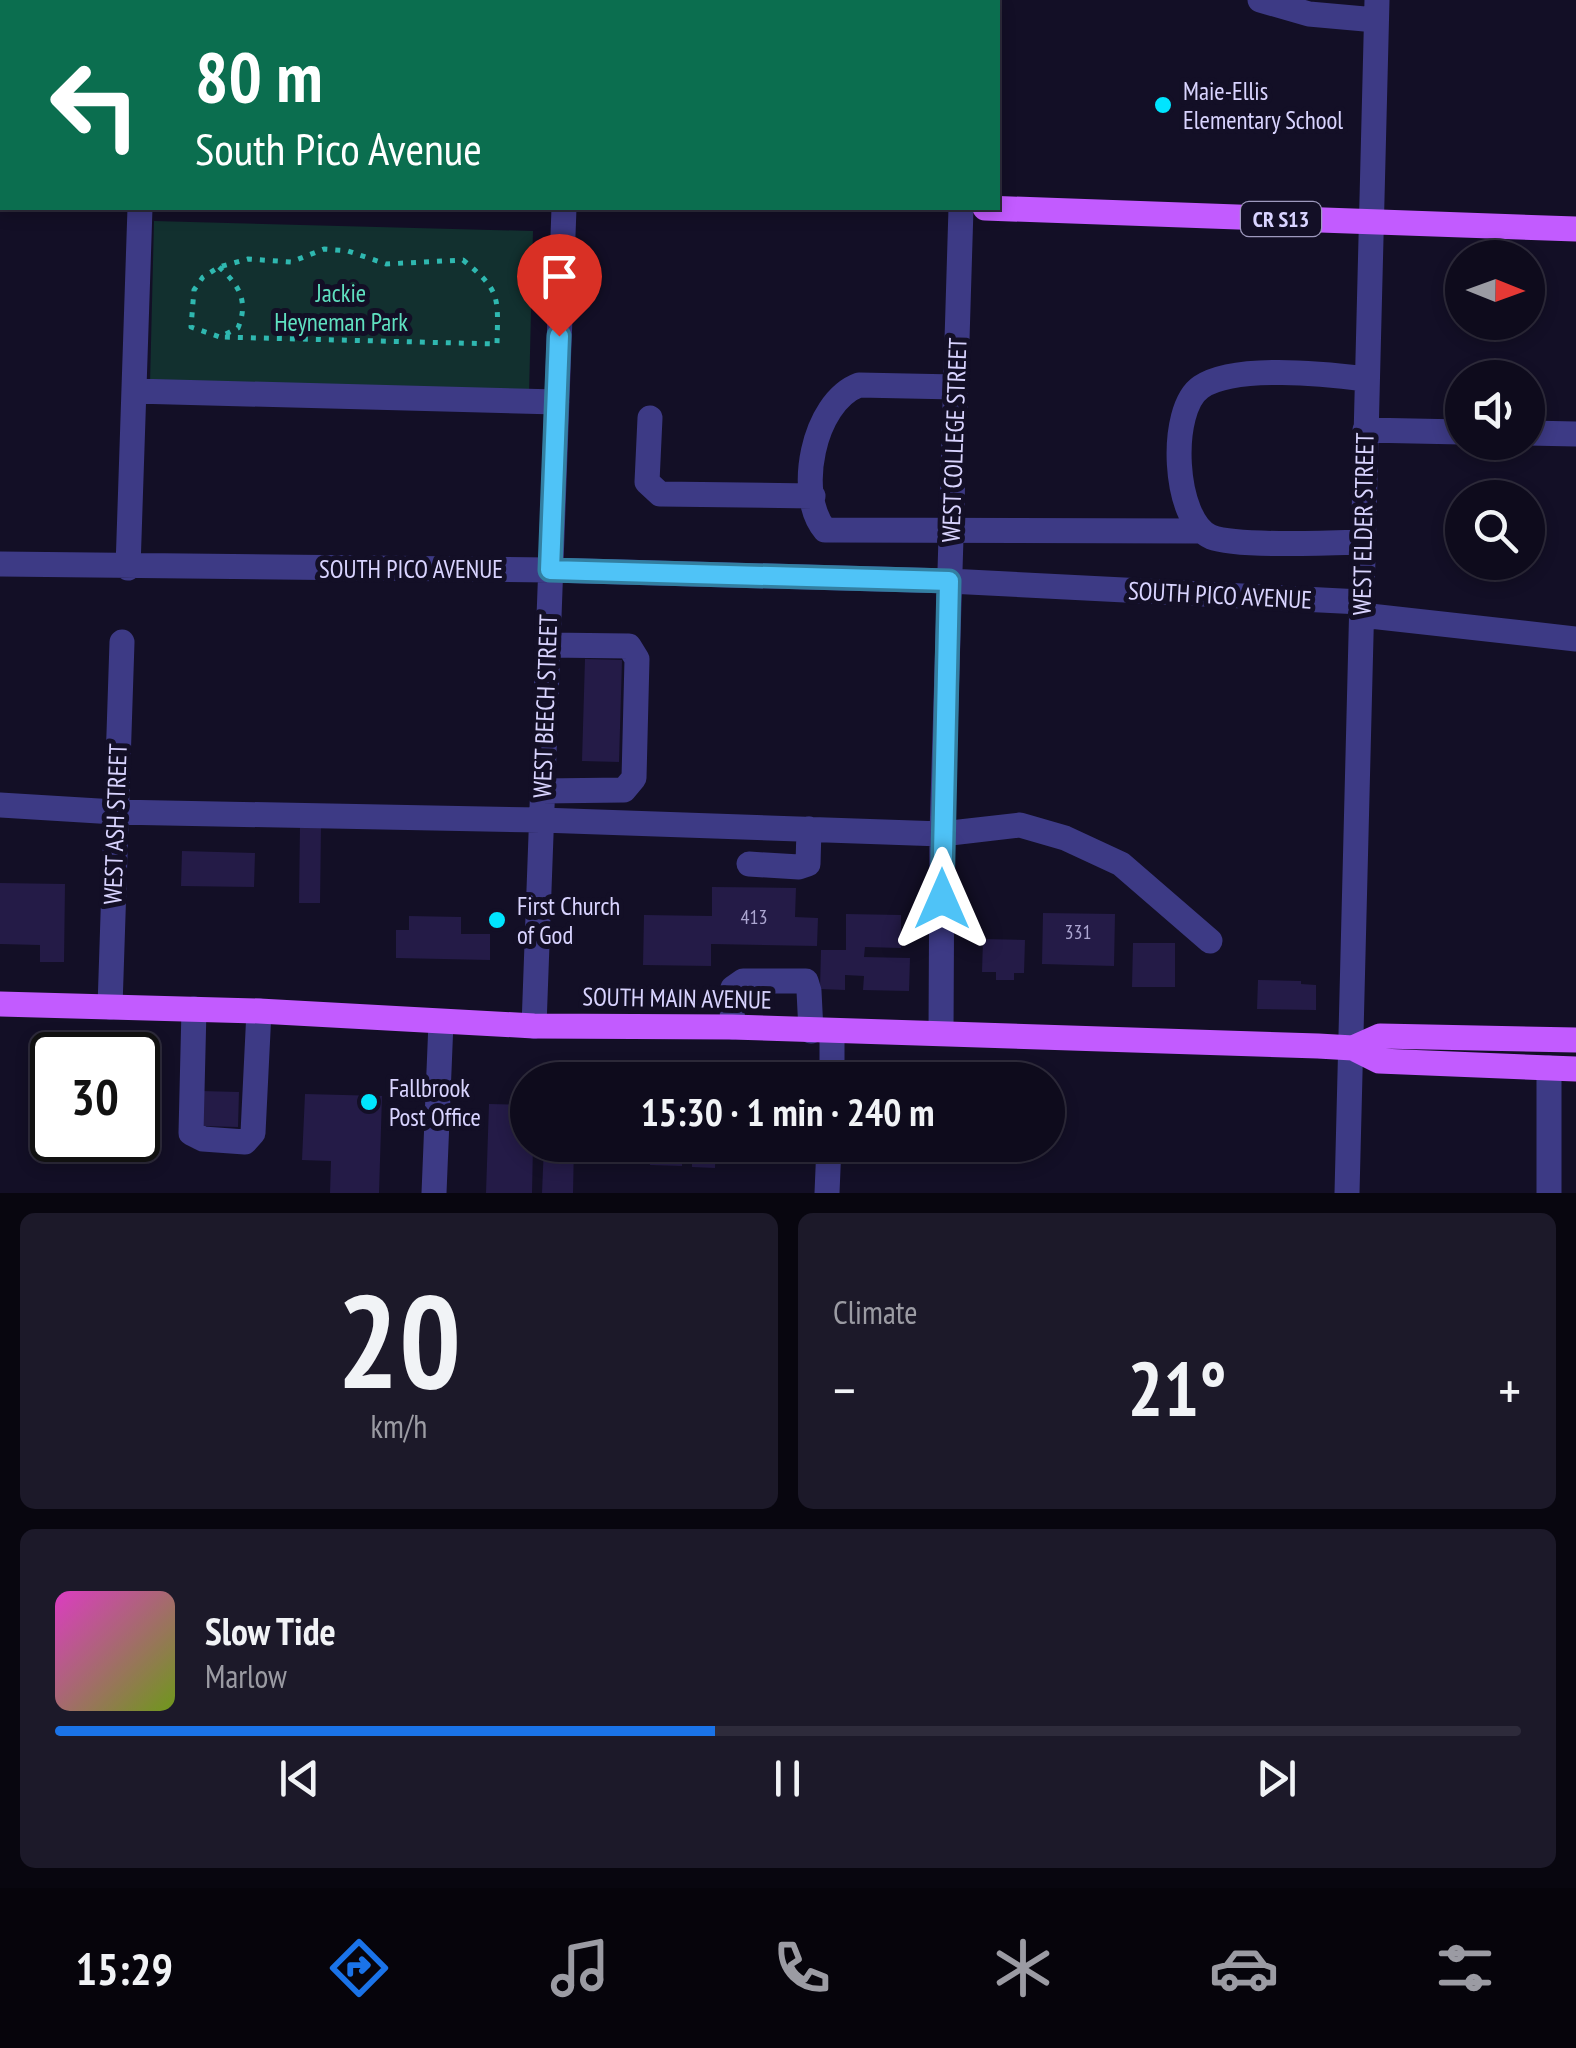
<!DOCTYPE html>
<html lang="en">
<head>
<meta charset="utf-8">
<style>
	:root { --surface:#0e0b1c; --page:#1c1929; --text:#f1f3f6; --muted:#9b9ba3; --line:#2e2b3b; --accent:#1a73e8 }
	body { margin:0; font-family:"PT Sans Narrow",sans-serif; background:var(--page); color:var(--text); height:100vh; display:flex; flex-direction:column; font-size:38px; white-space:nowrap }
	* { box-sizing:border-box; margin:0 }
	p { font-size:32px; color:var(--muted) }
	.icon { flex:none; width:55px; height:55px; fill:none; stroke:currentColor; stroke-width:2; stroke-linecap:round; stroke-linejoin:round }
	.map { position:relative; height:1193px; overflow:hidden }
	.details { display:flex; flex-direction:column; gap:20px; padding:20px; background:#08060f; flex:1 }
	.details>* { flex:none }
	.hud { position:absolute; left:0px; top:0px; width:1000px; height:210px; box-shadow:0 5px 15px #0003,0 0 0 2px var(--line); background:#0b6e4f; color:#fff; overflow:hidden }
	.needle { width:65px; rotate:91deg }
	.controls { position:absolute; left:1445px; top:240px; display:grid; gap:20px }
	.controls a { display:grid; place-items:center; width:100px; height:100px; border-radius:50%; background:var(--surface); box-shadow:0 5px 15px #0003,0 0 0 2px var(--line); font-size:50px }
	.speed { position:absolute; left:30px; top:1032px; display:flex; gap:20px; font-size:50px; font-weight:700; text-align:center }
	.speed>* { display:grid; place-content:center; width:130px; height:130px; border-radius:50%; background:var(--surface); box-shadow:0 5px 15px #0003,0 0 0 2px var(--line); line-height:1 }
	.speed .limit { border:5px solid #111; border-radius:15px; background:#fff; color:#111 }
	.pin { position:absolute; display:grid; place-items:center; width:85px; height:85px; color:#fff; margin:-102px -42px; border-radius:50% 50% 50% 0; rotate:-45deg; box-shadow:0 0 10px #0007 }
	.pin .icon { rotate:45deg }
	.me { position:absolute; width:110px; margin:-55px; rotate:0deg; stroke-linejoin:round; filter:drop-shadow(0 0 8px #0008) }
	.turn { display:flex; align-items:center; gap:35px; height:210px; padding:0 30px; font-size:45px }
	.turn .icon { width:130px; height:130px; stroke-width:2.5 }
	.turn b { display:block; font-size:70px; line-height:85px }
	.big { font-size:75px; font-weight:700; line-height:1.1 }
	.details .widget { flex:1; display:flex; flex-direction:column; justify-content:center; gap:15px; min-width:0; padding:0 35px; border-radius:15px; background:var(--page) }
	.details .dial { align-items:center; gap:0 }
	.dial b { font-size:130px; line-height:1 }
	.song { display:flex; align-items:center; gap:30px }
	.cover { width:120px; height:120px; border-radius:15px; background:linear-gradient(135deg,hsl(310 70% 55%),hsl(80 70% 35%)) }
	.played { height:10px; border-radius:5px; background:linear-gradient(90deg,var(--accent) 45%,var(--line) 45%) }
	.keys { display:flex; justify-content:space-around; direction:ltr }
	.heat { display:flex; justify-content:space-between; align-items:center; font-size:55px; direction:ltr }
	.details .tiles { flex:1; display:grid; gap:20px; grid-template-columns:1fr 1fr }
	.widget:last-child { grid-column:span 2 }
	.trip { position:absolute; left:510px; top:1062px; width:555px; height:100px; border-radius:50px; background:var(--surface); box-shadow:0 5px 15px #0003,0 0 0 2px var(--line); font-weight:700; line-height:100px; text-align:center }
	.menu { display:flex; height:160px; justify-content:space-around; align-items:center; background:#06040b; color:var(--muted) }
	.menu .icon { width:70px; height:70px }
	.menu .selected { color:var(--accent) }
	.menu b { font-size:45px; color:var(--text) }
	.map>svg:first-child { display:block }
	.green { fill:#12302f }
	.building { fill:#241b47 }
	.lines { fill:none; stroke-linecap:round; stroke-linejoin:round }
	.path { stroke:#2fb8b0; stroke-width:5; stroke-dasharray:5 8; stroke-linecap:butt }
	.minor { stroke:#3d3a85; stroke-width:25 }
	.major { stroke:#c25bff; stroke-width:25 }
	.route-casing { stroke:#337fa1; stroke-width:25 }
	.route { stroke:#4fc3f7; stroke-width:18 }
	.poi-dot { fill:#00e5ff; stroke:#130f26; stroke-width:4 }
	.labels { text-anchor:middle; stroke-width:10; stroke-linejoin:round; paint-order:stroke }
	.number-label { font-size:20px; fill:#aca6d1 }
	.shield { fill:#130f26; stroke:#9e99be; stroke-width:2.5 }
	.shield-label { font-size:22px; font-weight:bold; fill:#d9d4ff }
	.poi-label { font-size:25px; fill:#d9d4ff; stroke:#130f26; text-anchor:start }
	.park-label { font-size:25px; fill:#5fe0c0; stroke:#130f26 }
	.street-label { font-size:25px; fill:#d9d4ff; stroke:#130f26 }
</style>
</head>
<body>
<div class="map">
<svg width="1576" height="1193" viewBox="0 0 1576 1193">
	<rect width="100%" height="100%" fill="#130f26"/>
	<path class="green" d="M154,221l379,10 -4,163 -379,-10z"/>
	<path class="building" d="M585,659l37,1 -3,102 -37,-1z
		M300,825l21,1 -1,77h-21z
		M182,851l73,2 -1,34 -73,-1z
		M0,883l65,1 -1,78h-24v-17l-40,-1z
		M712,887l84,1 -1,29 23,1 -1,28 -106,-2v22l-68,-1 1,-50 68,1z
		M1043,913l72,1 -1,52 -72,-2z
		M846,914l55,1v33l-36,-1 -1,10 46,1 -1,33 -46,-1 1,-14 -19,-1v15l-25,-1 1,-39h25z
		M409,916l52,1v17h29v26l-94,-2v-28h13z
		M983,939l42,1 -1,33h-10v7h-18v-8h-14z
		M1133,943h42v44h-43z
		M1258,980l43,1v3l15,1v25l-59,-1z
		M200,1091l39,1 -1,35 -39,-1z
		M305,1094l77,2 -3,97h-49l1,-32 -29,-1z
		M489,1104l39,1v40h5l-1,48h-46z
		M544,1145h30l-1,48h-31z
		M651,1145h37l-1,17h-5v4l-32,-1z
		M692,1145h24l-1,23 -23,-1z"/>
	<g class="lines">
		<path class="path" d="M219,267c20,18 30,34 19,61l-18,9 -29,-10 3,-37 9,-13 16,-10 29,-8 43,3 33,-13 24,2 38,13 77,-4c38,31 35,37 34,84l-277,-7"/>
		<path class="minor" d="M276,0v2
			M371,0v2
			M711,0l2,2
			M1260,0l49,14 67,6
			M158,2v-2
			M956,387l-97,-2c-46,17 -64,110 -34,145l374,1
			M134,391l423,11
			M650,418l-3,64 13,12 153,2
			M1365,430l97,2
			M1528,433l48,1
			M1363,542c-32,1 -126,5 -152,-5 -38,-16 -43,-128 -10,-150 34,-23 126,-13 165,-8
			M0,564l550,6 399,11 412,21
			M128,568l12,-360
			M1361,615l215,24
			M542,791l82,-1 10,-12 3,-119 -8,-13 -81,-1
			M0,805l115,7 426,8 401,14 78,-9 45,13 56,26 89,77
			M749,864l50,3 9,-3 1,-35
			M110,1007l12,-365
			M194,1009l-3,124 12,6 42,3 8,-9 6,-122
			M534,1026l30,-818
			M732,1027l1,-39 10,-7h63l3,10 2,40
			M941,1033l1,-199 19,-626
			M1549,1068v125
			M832,1080v-49
			M434,1193l7,-171
			M827,1193l2,-48
			M1347,1193l30,-1193"/>
		<path class="major" d="M0,179h2
			M985,208l591,21
			M0,1004l259,7 275,15 198,1 586,19 35,2 26,13 197,8
			M1353,1048l27,-12 196,4"/>
	</g>
	<g class="lines">
		<defs>
			<path id="route" d="M559,336l-9,234 399,11 -7,318"/>
		</defs>
		<use href="#route" class="route-casing"/>
		<use href="#route" class="route"/>
	</g>
	<g class="poi-dot">
		<circle cx="1163" cy="105" r="10"/>
		<circle cx="497" cy="920" r="10"/>
		<circle cx="369" cy="1102" r="10"/>
	</g>
	<g class="labels">
		<g class="number-label">
			<text x="754" y="924">413</text>
			<text x="1078" y="939">331</text>
		</g>
		<rect class="shield" x="1241" y="202" width="80" height="34" rx="8"/>
		<g class="shield-label">
			<text x="1281" y="227">CR S13</text>
		</g>
		<g class="poi-label">
			<text x="1183" y="100">Maie-Ellis<tspan x="1183" dy="29">Elementary School</tspan></text>
			<text x="517" y="915">First Church<tspan x="517" dy="29">of God</tspan></text>
			<text x="389" y="1097">Fallbrook<tspan x="389" dy="29">Post Office</tspan></text>
		</g>
		<g class="park-label">
			<text x="341" y="302">Jackie<tspan x="341" dy="29">Heyneman Park</tspan></text>
		</g>
		<g class="street-label">
			<text transform="translate(954 440) rotate(-88)" y="9">WEST COLLEGE STREET</text>
			<text transform="translate(1363 524) rotate(-89)" y="9">WEST ELDER STREET</text>
			<text x="411" y="578">SOUTH PICO AVENUE</text>
			<text transform="translate(1220 595) rotate(3)" y="9">SOUTH PICO AVENUE</text>
			<text transform="translate(545 706) rotate(-88)" y="9">WEST BEECH STREET</text>
			<text transform="translate(115 824) rotate(-88)" y="9">WEST ASH STREET</text>
			<text transform="translate(677 998) rotate(1)" y="9">SOUTH MAIN AVENUE</text>
		</g>
	</g>
</svg>
<div class="controls">
<a><svg class="needle" viewBox="-14 -14 28 28"><path d="M0-13l5 13h-10z" fill="#e53935"/><path d="M0 13l5-13h-10z" fill="#9b9ba3"/></svg></a>
<a><svg class="icon" aria-label="sound" viewBox="0 0 24 24"><path d="M4 9h4l5-4v14l-5-4H4zM17 9q2 3 0 6"/></svg></a>
<a><svg class="icon" aria-label="search" viewBox="0 0 24 24"><circle cx="10" cy="10" r="6"/><path d="M15 15l6 6"/></svg></a>
</div>
<div class="speed"><div class="limit">30</div></div>
<div class="pin" style="left:559px;top:336px;background:#d93025"><svg class="icon" aria-label="arrive" viewBox="0 0 24 24"><path d="M6 21V4h12l-3 4 3 4H6"/></svg></div>
<svg class="me" style="left:942px;top:899px" viewBox="-20 -20 40 40"><path d="M0-17L14 15 0 8-14 15z" fill="#4fc3f7" stroke="#fff" stroke-width="4"/></svg>
<div class="trip">15:30 · 1 min · 240 m</div>
<div class="hud">
<div class="turn"><svg class="icon" aria-label="left" viewBox="0 0 24 24"><path d="M17 20v-9H6M10 6l-5 5 5 5"/></svg><div><b>80 m</b>South Pico Avenue</div></div>
</div>
</div>
<section class="details">
<div class="tiles">
<div class="widget dial"><b>20</b><p>km/h</p></div>
<div class="widget"><p>Climate</p>
<div class="heat"><a>−</a><b class="big">21°</b><a>+</a></div>
</div>
<div class="widget">
<div class="song"><i class="cover"></i><div><b>Slow Tide</b><p>Marlow</p></div></div>
<div class="played"></div>
<div class="keys"><svg class="icon" aria-label="previous" viewBox="0 0 24 24"><path d="M18 5L8 12l10 7zM5 5v14"/></svg><svg class="icon" aria-label="pause" viewBox="0 0 24 24"><path d="M8 5v14M16 5v14"/></svg><svg class="icon" aria-label="next" viewBox="0 0 24 24"><path d="M6 5l10 7-10 7zM19 5v14"/></svg></div>
</div>
</div>
</section>
<nav class="menu">
<b>15:29</b>
<svg class="icon selected" aria-label="directions" viewBox="0 0 24 24"><path d="M12 3l9 9-9 9-9-9zM9 14v-3h6M13 9l2 2-2 2"/></svg>
<svg class="icon" aria-label="music" viewBox="0 0 24 24"><path d="M9 18V5l10-2v13"/><circle cx="6" cy="18" r="3"/><circle cx="16" cy="16" r="3"/></svg>
<svg class="icon" aria-label="phone" viewBox="0 0 24 24"><path d="M5 4h4l2 5-3 2q2 4 5 5l2-3 5 2v4C11 20 4 13 5 4z"/></svg>
<svg class="icon" aria-label="climate" viewBox="0 0 24 24"><path d="M12 3v18M4 7l16 10M4 17L20 7"/></svg>
<svg class="icon" aria-label="car" viewBox="0 0 24 24"><path d="M5 17H2v-5l4-1 3-4h7l3 4 3 1v5h-3M9 17h6M6 11h13"/><circle cx="7" cy="17" r="2"/><circle cx="17" cy="17" r="2"/></svg>
<svg class="icon" aria-label="filters" viewBox="0 0 24 24"><path d="M4 7h16M4 17h16"/><circle cx="9" cy="7" r="2"/><circle cx="15" cy="17" r="2"/></svg>
</nav>
</body>
</html>
